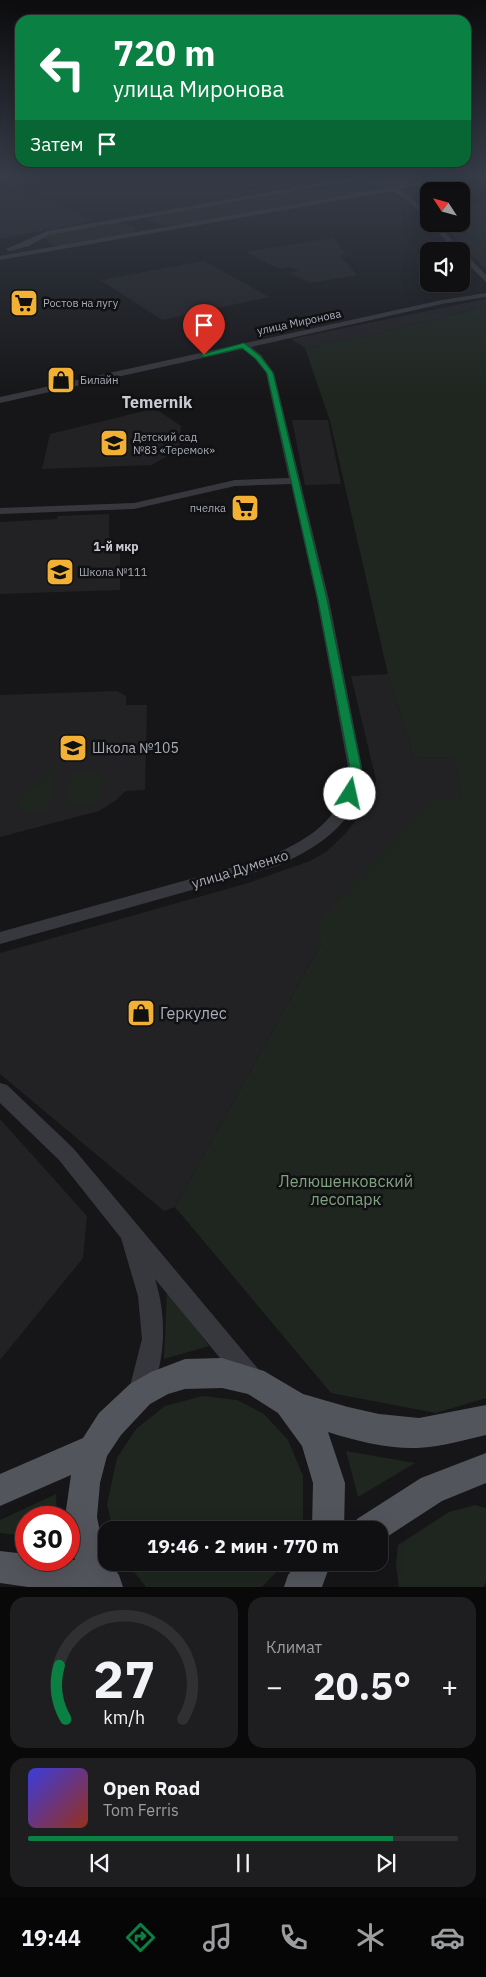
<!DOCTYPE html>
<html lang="ru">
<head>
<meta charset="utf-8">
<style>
	:root { --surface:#101012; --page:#1e1e20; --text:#f1f3f6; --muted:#9c9d9f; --line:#303032; --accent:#0b8043 }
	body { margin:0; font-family:"IBM Plex Sans",sans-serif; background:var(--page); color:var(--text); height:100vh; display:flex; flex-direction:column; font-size:19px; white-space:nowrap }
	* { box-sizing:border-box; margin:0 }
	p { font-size:16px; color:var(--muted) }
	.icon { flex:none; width:28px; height:28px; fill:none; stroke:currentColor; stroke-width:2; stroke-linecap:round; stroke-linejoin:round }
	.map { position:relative; height:1587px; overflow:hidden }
	.details { display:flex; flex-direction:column; gap:10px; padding:10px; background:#09090a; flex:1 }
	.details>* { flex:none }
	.top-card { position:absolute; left:15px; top:15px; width:456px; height:152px; border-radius:15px; box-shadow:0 5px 20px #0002,0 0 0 1px var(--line); background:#0b8043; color:#fff; overflow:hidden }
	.needle { width:32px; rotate:306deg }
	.fabs { position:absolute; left:420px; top:182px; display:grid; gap:10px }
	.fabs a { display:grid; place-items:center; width:50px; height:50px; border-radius:10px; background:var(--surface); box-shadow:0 5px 20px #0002,0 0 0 1px var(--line); font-size:25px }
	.speed { position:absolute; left:15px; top:1506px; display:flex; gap:10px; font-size:25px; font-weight:700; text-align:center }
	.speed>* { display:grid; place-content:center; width:65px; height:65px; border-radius:50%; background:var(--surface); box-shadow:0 5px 20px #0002,0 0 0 1px var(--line); line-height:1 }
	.speed .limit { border:8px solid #d22; background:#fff; color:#111 }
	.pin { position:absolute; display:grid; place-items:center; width:42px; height:42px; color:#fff; margin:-51px -21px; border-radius:50% 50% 50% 0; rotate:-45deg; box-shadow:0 0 5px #0007 }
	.pin .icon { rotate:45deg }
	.me { position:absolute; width:55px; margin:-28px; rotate:10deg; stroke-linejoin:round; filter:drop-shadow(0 0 4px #0008) }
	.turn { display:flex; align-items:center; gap:18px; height:105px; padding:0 15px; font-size:22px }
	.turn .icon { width:65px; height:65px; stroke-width:2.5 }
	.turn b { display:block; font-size:35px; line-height:42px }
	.then { display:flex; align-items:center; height:48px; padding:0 15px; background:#0003; gap:10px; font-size:19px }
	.big { font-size:38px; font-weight:700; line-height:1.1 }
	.details .card { flex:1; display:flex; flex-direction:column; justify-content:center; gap:8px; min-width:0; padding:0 18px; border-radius:15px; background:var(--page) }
	.details .dial { align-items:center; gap:0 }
	.dial svg { height:130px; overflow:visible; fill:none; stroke:var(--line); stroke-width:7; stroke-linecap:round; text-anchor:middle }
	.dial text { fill:var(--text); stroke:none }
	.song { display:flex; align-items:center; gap:15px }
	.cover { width:60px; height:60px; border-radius:8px; background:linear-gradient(135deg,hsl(240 70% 55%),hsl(10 70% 35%)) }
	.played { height:5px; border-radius:2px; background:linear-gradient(90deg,var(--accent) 85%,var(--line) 85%) }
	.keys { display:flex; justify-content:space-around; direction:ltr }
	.heat { display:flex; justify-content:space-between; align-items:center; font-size:28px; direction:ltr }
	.details .tiles { flex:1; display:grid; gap:10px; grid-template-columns:1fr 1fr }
	.card:last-child { grid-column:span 2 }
	.trip { position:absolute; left:98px; top:1521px; width:290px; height:50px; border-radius:15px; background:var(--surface); box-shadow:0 5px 20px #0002,0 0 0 1px var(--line); font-weight:700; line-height:50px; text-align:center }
	.menu { display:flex; height:80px; justify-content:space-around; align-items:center; background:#060607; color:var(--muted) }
	.menu .icon { width:35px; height:35px }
	.menu .selected { color:var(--accent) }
	.menu b { font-size:22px; color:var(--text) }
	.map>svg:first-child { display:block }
	.built { fill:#222225 }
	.green { fill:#1e261f }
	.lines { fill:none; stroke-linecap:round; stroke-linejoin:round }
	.minor { fill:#37383d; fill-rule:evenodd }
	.major { fill:#53555c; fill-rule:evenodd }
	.route { fill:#0b8043; stroke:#07532c }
	.labels { text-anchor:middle; stroke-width:5; stroke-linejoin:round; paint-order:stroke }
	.far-poi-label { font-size:11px; fill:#a8adb8; stroke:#111113; text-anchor:start }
	.far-street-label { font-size:11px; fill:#a8adb8; stroke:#111113 }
	.far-neighbourhood-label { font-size:12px; font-weight:bold; fill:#c9ccd4; stroke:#111113 }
	.poi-label { font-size:14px; fill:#a8adb8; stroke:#111113; text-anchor:start }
	.street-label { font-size:14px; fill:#a8adb8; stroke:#111113 }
	.far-district-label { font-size:16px; font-weight:bold; fill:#c9ccd4; stroke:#111113 }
	.near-poi-label { font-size:16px; fill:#a8adb8; stroke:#111113; text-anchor:start }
	.near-park-label { font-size:16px; fill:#7fa381; stroke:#111113 }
</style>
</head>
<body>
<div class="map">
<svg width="486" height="1587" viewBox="0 0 486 1587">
	<rect width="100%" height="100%" fill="#161618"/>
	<path class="built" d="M9,190l13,6 29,5 41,20 -92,18v-48z
		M486,202v23l-19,9 19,19v17l-44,-46h19v-17z
		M333,238l13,16 -6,2 17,19 -47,8 -21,-10 10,-2 -8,-4 -10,2 -6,-2 -30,-15z
		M204,261l65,36 -107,23 -62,-40z
		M486,299v7l-117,30 -64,12 -14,-9z
		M148,410l11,1 22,15 -2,23 -27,16 -110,4 8,-35z
		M292,420h36l13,64 -36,1z
		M109,514v40l11,-1v37l-120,4v-72l57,-3v-3z
		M388,674l26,84 39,-1 9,41 -146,127 5,19 -146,263 -11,4 -164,-137v-121l248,-70 62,-22 16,-9 18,-17 28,-34 4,-21 -25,-104z
		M117,691l9,5v9h21l-2,85 -19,1 -11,10 -16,10 -99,26v-142z
		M0,1119l87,97 -4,42 -83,102z"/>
	<path class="green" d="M382,176h26l13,4 -1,2 -248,44 -13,-1 -9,-5 3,-3 7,-3z
		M117,222l16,4 3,4 -2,3 -73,13 -8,-1 -12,-9z
		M486,225v28l-19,-19z
		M486,306v1092l-50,15 -105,-20 -156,-186 146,-263 -6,-19 119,-125 28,-2 -9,-41 -39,1 -26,-84 -58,-253 -25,-73 64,-12z
		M50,772h5l-6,38 -31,1 2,-14z
		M71,773h31l-4,32h-31z
		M167,1291l42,55 -45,13z
		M203,1396l34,4 27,14 24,26 15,36v45l-4,9h-186l-6,-26 10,-46 19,-29 29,-23z
		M346,1451l69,12 -57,34z
		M56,1494l1,23 -31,1v18l-26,-3v-13z
		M475,1505l11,3v74l-3,5h-84l-3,-22 2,-20 51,-33z
		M127,1563h158l-23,24h-116z"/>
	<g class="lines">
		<path class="minor" d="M362,176h15l-328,59 -20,11 -19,5 -4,-2 41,-18z
			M445,176h11l-57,14 10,6 20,19v6l-24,-23 -13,-7 -392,69v-4l420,-74z
			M430,224h7l49,51v7l-25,-25v-6h-5z
			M486,293v4l-44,7 -191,43 10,8 13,18 55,227 33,167c-1,9 -1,18 -3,27 -13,37 -49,57 -82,72l-277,78v-12l266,-74c30,-13 65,-30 77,-64 3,-8 4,-18 5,-27l-31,-167 -26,-116 -56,2 -101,23 -134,5v-6l134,-5 101,-23 54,-2 -23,-105 -11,-14 -12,-10 -243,54v-6l442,-97z
			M0,1083l7,2 66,63 186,222 4,8 -4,8 -8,4 -8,-4 -88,-107c13,41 10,84 -7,123l-8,4 -8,-4 -4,-8 14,-55 -4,-43 -17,-58 -62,-78 -59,-57z"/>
		<path class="major" d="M222,1358l42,13 39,23 45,13 31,7 40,4 67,-13v30c-22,5 -45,12 -68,13 -30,1 -62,-7 -90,-16l17,51 -1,47h-32l1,-47 -11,-37 -24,-33 -30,-19 -26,-6 -37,1 -17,5 -18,10 -29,31 -14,21 -7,27 -3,34 9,45h3l10,13 4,12h-95l-28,-4v-32l26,3v6h49l-6,-19v-23l-4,-1 6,-42 -71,31v-32l83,-36 16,-25 31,-29 21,-12 34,-13z
			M486,1453v30l-44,18 -63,41v-12h-27l5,-11 64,-41z
			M299,1562h32l-9,25h-38l4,-12z"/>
	</g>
	<linearGradient id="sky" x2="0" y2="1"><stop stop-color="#0c0c0d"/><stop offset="0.44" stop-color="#363c48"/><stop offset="1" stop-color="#363c48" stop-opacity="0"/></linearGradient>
	<rect width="486" height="398" fill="url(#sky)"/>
	<path class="route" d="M244,343l16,13 13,17 54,227 34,168 -5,26 -6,4 -5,-4 5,-26 -32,-168 -51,-227 -11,-14 -14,-11 -38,9 -4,-2z"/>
	<defs>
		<symbol id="supermarket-square" viewBox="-11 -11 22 22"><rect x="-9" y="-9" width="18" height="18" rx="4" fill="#f2b134" stroke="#111113"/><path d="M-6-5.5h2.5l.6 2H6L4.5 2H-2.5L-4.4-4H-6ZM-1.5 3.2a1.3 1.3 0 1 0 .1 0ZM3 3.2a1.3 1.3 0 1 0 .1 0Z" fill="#111"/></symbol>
		<symbol id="shop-square" viewBox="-11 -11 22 22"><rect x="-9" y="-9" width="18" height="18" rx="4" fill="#f2b134" stroke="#111113"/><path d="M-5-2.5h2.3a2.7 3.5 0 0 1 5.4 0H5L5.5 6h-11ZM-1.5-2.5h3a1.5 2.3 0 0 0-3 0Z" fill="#111"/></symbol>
		<symbol id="school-square" viewBox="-11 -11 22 22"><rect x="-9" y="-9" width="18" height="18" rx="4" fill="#f2b134" stroke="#111113"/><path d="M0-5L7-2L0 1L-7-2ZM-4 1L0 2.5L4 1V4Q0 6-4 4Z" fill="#111"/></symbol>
	</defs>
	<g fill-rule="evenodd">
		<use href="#supermarket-square" x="8" y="287" width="32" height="32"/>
		<use href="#shop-square" x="45" y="364" width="32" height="32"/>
		<use href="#school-square" x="98" y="427" width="32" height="32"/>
		<use href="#supermarket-square" x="229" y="492" width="32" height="32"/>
		<use href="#school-square" x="44" y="556" width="32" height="32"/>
		<use href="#school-square" x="57" y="732" width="32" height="32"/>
		<use href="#shop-square" x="125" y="997" width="32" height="32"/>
	</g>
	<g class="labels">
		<g class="far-poi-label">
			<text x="43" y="307">Ростов на лугу</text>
			<text x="80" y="384">Билайн</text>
			<text x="133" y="441">Детский сад<tspan x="133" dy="13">№83 «Теремок»</tspan></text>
			<text x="226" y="512" text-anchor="end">пчелка</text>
			<text x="79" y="576">Школа №111</text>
		</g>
		<g class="far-street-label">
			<text transform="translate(299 322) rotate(-12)" y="4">улица Миронова</text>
		</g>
		<g class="far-neighbourhood-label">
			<text x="116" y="551">1-й мкр</text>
		</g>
		<g class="poi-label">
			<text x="92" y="753">Школа №105</text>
		</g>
		<g class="street-label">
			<text transform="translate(240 869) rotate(-17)" y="5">улица Думенко</text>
		</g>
		<g class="far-district-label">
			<text x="157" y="408">Temernik</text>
		</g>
		<g class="near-poi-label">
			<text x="160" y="1019">Геркулес</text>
		</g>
		<g class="near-park-label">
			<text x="346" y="1187">Лелюшенковский<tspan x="346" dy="18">лесопарк</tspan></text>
		</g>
	</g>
</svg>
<div class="fabs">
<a><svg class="needle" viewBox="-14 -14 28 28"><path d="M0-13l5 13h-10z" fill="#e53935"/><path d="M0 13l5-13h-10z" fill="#9c9d9f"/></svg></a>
<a><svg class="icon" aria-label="sound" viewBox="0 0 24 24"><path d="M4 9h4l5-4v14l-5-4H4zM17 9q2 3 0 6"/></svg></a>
</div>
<div class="speed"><div class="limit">30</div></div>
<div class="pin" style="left:204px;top:355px;background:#d93025"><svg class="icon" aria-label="arrive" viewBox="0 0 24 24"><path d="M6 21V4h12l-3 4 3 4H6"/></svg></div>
<svg class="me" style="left:350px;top:794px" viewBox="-20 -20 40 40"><circle r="19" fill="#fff"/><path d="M0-13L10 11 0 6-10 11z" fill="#0b8043"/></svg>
<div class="trip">19:46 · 2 мин · 770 m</div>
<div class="top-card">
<div class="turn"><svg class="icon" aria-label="left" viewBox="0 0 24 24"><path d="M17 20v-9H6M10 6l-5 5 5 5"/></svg><div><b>720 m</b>улица Миронова</div></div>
<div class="then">Затем<svg class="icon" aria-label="arrive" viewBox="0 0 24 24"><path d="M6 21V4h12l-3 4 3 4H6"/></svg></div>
</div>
</div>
<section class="details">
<div class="tiles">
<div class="card dial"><svg viewBox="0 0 100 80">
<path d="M14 69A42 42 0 1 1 86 69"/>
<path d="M14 69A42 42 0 0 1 10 36" stroke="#0b8043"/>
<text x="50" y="56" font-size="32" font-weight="700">27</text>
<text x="50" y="72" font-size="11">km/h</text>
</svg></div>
<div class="card"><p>Климат</p>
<div class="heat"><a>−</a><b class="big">20.5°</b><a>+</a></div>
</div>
<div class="card">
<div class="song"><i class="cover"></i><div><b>Open Road</b><p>Tom Ferris</p></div></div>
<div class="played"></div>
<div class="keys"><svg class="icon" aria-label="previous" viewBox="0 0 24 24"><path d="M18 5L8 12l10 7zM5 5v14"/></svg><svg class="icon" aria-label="pause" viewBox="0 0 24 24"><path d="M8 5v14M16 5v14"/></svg><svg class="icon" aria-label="next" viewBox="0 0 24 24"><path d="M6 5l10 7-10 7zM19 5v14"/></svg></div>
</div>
</div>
</section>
<nav class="menu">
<b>19:44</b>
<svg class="icon selected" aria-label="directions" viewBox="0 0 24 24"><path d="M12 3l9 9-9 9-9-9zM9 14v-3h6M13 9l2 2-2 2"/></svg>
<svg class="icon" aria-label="music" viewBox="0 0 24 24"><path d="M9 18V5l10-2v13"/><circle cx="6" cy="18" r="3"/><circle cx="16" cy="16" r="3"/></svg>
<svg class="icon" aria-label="phone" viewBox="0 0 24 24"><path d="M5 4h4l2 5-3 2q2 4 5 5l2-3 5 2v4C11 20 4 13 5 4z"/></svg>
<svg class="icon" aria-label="climate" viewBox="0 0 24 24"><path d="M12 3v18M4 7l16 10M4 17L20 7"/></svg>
<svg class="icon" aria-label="car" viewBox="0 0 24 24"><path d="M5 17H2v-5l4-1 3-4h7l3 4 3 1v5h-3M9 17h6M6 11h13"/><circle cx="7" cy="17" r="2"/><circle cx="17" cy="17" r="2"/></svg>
</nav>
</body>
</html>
